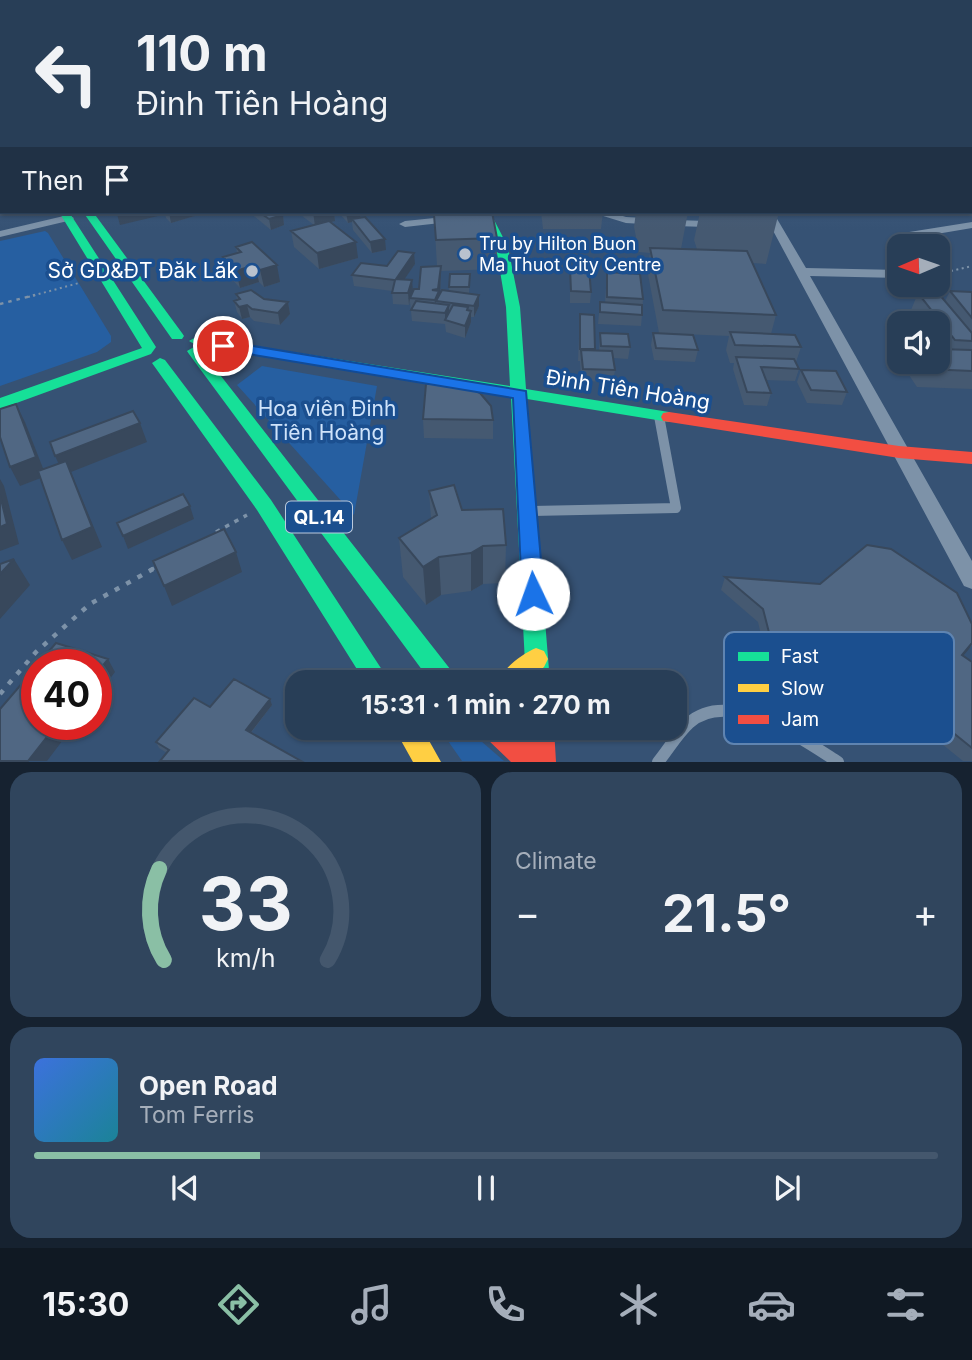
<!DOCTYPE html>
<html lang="en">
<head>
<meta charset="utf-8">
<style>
	:root { --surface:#283e57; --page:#30455d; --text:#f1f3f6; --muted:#a5aeba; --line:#44576d; --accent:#8abfa5 }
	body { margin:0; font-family:Inter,sans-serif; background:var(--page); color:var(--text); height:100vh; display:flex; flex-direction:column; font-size:26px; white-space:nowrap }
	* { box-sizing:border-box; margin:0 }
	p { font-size:23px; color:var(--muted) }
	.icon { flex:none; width:38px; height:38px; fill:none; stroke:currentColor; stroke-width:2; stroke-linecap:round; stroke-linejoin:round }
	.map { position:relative; height:762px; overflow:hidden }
	.sheet { display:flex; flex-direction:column; gap:10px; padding:10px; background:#162230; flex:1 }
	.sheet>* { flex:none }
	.guide { position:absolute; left:0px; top:0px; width:973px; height:214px; box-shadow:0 2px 5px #0004,0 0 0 2px var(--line); background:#283e57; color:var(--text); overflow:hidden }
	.needle { width:46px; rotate:268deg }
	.controls { position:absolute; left:887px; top:234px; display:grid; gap:14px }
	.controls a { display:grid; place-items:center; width:63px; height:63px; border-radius:14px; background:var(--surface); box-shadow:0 2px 5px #0004,0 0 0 2px var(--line); font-size:35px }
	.speed { position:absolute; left:21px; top:649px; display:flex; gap:14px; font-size:35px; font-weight:700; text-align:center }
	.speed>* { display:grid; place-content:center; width:91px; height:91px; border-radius:50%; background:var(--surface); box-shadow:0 2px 5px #0004,0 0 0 2px var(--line); line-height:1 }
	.speed .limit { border:10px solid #d22; background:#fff; color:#111 }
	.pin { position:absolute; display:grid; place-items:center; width:60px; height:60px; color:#fff; margin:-30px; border:4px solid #fff; border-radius:50%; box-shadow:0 2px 7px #0007 }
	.me { position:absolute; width:77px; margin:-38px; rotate:357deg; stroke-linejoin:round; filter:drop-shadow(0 0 5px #0008) }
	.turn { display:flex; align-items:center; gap:24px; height:147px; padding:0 21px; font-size:32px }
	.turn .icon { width:91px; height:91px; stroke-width:2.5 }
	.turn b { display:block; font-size:49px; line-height:60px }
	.then { display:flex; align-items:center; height:66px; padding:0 21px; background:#0003; gap:14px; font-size:26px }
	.big { font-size:52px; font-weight:700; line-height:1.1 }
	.sheet .widget { flex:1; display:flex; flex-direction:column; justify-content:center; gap:10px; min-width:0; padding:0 24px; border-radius:21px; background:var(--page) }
	.sheet .dial { align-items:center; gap:0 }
	.dial svg { height:182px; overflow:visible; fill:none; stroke:var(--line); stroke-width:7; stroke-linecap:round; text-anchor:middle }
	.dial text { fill:var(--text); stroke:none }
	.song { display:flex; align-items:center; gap:21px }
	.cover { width:84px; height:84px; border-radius:10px; background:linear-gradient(135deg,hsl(220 70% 55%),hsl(190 70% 35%)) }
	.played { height:7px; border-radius:4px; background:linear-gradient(90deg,var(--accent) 25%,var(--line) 25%) }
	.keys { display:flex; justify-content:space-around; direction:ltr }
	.heat { display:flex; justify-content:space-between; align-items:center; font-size:38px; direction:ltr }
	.sheet .tiles { flex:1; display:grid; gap:10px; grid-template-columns:1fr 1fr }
	.widget:last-child { grid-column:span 2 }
	.trip { position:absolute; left:285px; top:670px; width:402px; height:70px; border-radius:21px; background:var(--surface); box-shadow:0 2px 5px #0004,0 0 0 2px var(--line); font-weight:700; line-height:70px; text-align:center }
	.dock { display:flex; height:112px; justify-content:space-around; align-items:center; background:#101923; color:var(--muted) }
	.dock .icon { width:49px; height:49px }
	.dock .selected { color:var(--accent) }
	.dock b { font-size:32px; color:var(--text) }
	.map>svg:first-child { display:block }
	.green { fill:#265fa1 }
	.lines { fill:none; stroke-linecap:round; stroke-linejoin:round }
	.path-far3 { stroke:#7d92a8; stroke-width:2; stroke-dasharray:2 3.5; stroke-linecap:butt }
	.path-far2 { stroke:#7d92a8; stroke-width:2.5; stroke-dasharray:3.5 5; stroke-linecap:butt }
	.path-far1 { stroke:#7d92a8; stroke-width:3.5; stroke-dasharray:4.5 6; stroke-linecap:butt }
	.path { stroke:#7d92a8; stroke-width:4.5; stroke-dasharray:5 8; stroke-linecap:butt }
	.lane-far2 { stroke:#7d92a8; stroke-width:6 }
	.lane-far1 { stroke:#7d92a8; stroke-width:10 }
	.lane { stroke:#7d92a8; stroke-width:12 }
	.street { fill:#7d92a8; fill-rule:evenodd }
	.fast { fill:#16e098; fill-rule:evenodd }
	.slow { fill:#ffcf43; fill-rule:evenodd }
	.jam { fill:#f24e42; fill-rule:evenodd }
	.wall { fill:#455971 }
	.shaded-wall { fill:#38485c }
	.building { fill:#506783; stroke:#38485c; stroke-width:2 }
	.route { fill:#1a73e8; stroke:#114b97; stroke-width:2 }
	.poi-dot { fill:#b9c2ce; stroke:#1b4f8f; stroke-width:2.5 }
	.labels { text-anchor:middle; stroke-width:7; stroke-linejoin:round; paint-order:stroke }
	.far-poi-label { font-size:18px; fill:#fff; stroke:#1b4f8f; text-anchor:start }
	.shield { fill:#1b4f8f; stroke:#bbcadd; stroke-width:2 }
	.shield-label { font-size:19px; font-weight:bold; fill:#fff }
	.poi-label { font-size:21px; fill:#fff; stroke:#1b4f8f; text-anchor:end }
	.street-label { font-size:21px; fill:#fff; stroke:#1b4f8f }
	.park-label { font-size:21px; fill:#cfe3fa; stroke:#1b4f8f }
	.key { fill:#1b4f8f; stroke:#5f84b1; stroke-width:2 }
	.key-label { font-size:19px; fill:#fff }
</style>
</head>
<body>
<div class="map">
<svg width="972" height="762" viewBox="0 0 972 762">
	<rect width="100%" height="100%" fill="#365274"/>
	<path class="green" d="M45,231l3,2 63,103v6l-14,10 -97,34v-145z
		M262,366l115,20 -23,129 -117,-130z
		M439,728h27l38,33h-42z"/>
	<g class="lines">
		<path class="path-far3" d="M951,271l21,-5
			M28,297l51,-14"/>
		<path class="path-far2" d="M0,304l35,-9"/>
		<path class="path-far1" d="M216,532l31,-17
			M150,570l6,-3"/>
		<path class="path" d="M0,694l36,-42 54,-48 63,-35"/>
		<path class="lane-far2" d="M600,212l26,8 18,1
			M675,223l32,1"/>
		<path class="lane-far1" d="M532,511l144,-3 -17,-92"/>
		<path class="lane" d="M658,762c10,-12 19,-28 31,-39 40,-36 113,16 149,39"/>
		<path class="street" d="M972,183v7h-1v-7z
			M763,212h10l33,56 94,2v8l-90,-2 162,285v28l-8,-3z
			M68,215l6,3 -2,2 -72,17v-6z
			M454,216l6,3 -2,2 -53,6 -6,-3 6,-3z
			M972,222v6l-65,11 -2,1 5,7h-10v2l-8,-9 11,-7z
			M938,267l7,3v6h-7z"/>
		<path class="fast" d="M59,212h10l87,135 -5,7 -151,55v-11l142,-50z
			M83,212h10l89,121 2,3 -2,3h-10z
			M480,212h10l18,35 12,60 6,82 143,23 8,5 -8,5 -142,-23 23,283h-24l-15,-285 -315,-52 -7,-4 7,-4 314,49 -4,-79 -10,-60z
			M194,347l5,1 255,326 3,8h-26l-242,-328 -2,-3z
			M160,358l5,2 106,140 119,182h-25l-108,-172 -105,-147z"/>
		<path class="slow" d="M536,648l8,3 4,8 -4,8 -17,15h-29c5,-14 24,-28 38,-34z
			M394,728h28l19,34h-28z"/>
		<path class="jam" d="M669,412l230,34 73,6v12l-73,-6 -236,-37 -2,-4 2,-4z
			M481,728h32l16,14 -1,-14h26l2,34h-45l-26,-25z"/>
	</g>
	<path class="wall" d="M165,212h33v3l-27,8 -5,-5z
		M249,212h29l5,3 1,10 -13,5z
		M297,212h37l1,9 -4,1 27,36 -39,11 -25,-22 -3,-16 23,-6z
		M338,212h22l1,5 25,33 -14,3 -19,-23 -1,-8 -4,1z
		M541,212h62l-2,17h-58z
		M636,212h52l-7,37h16l-3,-9 6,-28h79l-13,52 -14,-1 24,52 -5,19 30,13 -5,15 3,7 -4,12 -30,-1 6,13 -4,13 -23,-1 -11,-36 1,-6h-4l-4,-13 3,-14 -70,-3 -12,-64 3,-16 -11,-1 -5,-25z
		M434,215l63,23v31l-56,2 -1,24 9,-4 1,-17h20l-1,19 10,2v11l-5,11h-3v5l-6,16 -19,-6 -1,-8 -33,-3 -2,-19 -1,3 -16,-1 -1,-13 -38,-5 -2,-11 35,-9 28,-2 -11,15 9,12 6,-2 18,-23z
		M236,247l44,35 -16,5 -5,-5 -19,6 -14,-15 -3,-16 14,-4z
		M570,268l21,24 -1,11h-20z
		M607,272l36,27 -1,16 -1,11 -43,-2 2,-22 5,1z
		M950,291l22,1v97l-55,-2 -14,-21 2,-4h33l2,-13 -2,-2v-23h-17l-10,-14 7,-17 27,8z
		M236,294l52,8 2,12 -10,11 -26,-4 -4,-4 -8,2 -5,-7 -3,-11 3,-1z
		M580,314l14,1v36h5l1,-18 30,14 -2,12 -15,-1 2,12 -2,12 -32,-1 -1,-20h-2z
		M653,333l45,17 -3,12 -41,-2 -3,-15z
		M801,370l46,22 -5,13 -35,-2 -10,-21z
		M423,419l70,1v19l-69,-1z
		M429,491l33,19 44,35 -1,38 -22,1 -12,7 -30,4 -15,10 -23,-28 -4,-39 32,-19z
		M725,577l247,47v21l-9,11 9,6v99h-9l-31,-25 -95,-10 -69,-61 -10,-43 -37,-32z
		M272,705l-21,28 -84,20 -8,-5 -3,-6 54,-35z"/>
	<path class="shaded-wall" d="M130,212h27l1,4 -38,9 -3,-11z
		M169,212h29v3l-27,8z
		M213,212h13l-13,3z
		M313,212h21l1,9 -20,5z
		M352,212h8l1,8 -9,-1v3l-4,1 -2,-10z
		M283,215l1,10 -13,5 -2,-11z
		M385,239l1,11 -14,3 -2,-11z
		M356,242l2,16 -39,11 -2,-16z
		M414,253l1,11 -18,26 -1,-11z
		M255,265l4,17 -19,6 -4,-17z
		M277,265l3,17 -16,5 -4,-17z
		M441,266l-1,36 -4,-1v11l-1,-12 3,-6z
		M412,280l1,11 -3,7 -1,7 -1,-12z
		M479,295v11l-5,11v-11z
		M288,302l2,12 -10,11 -2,-12z
		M247,305l3,12 -8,2 -3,-12z
		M449,305v11l-4,4v5v-12z
		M468,307l1,10 2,-6v11l-6,16v-12l2,-16z
		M16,404l9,18 21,54 -26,10 -10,-19z
		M140,423l7,19 -76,30 31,75 -30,13 -10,-20 2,-65 -9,-19z
		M0,479l4,7 15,58 -19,7z
		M190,506l4,13 -66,30 -5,-13z
		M483,546v38l-12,7v-38z
		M236,552l6,20 -70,34 -8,-20z
		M439,557l2,38 -15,10 -3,-38z
		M14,559l16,26 -30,34v-45z
		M972,643l-3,6 -16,19 9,-13z
		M108,659l7,13 -19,25v-23z
		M270,699l2,6 -24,31 -2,-6z
		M57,724h18l-28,37h-19z"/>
	<path class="building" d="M116,212h14l-13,2z
		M259,212h19l5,3 -14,4z
		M492,212l5,26 -61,2 -2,-25z
		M365,217l20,22 -15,3 -18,-23z
		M329,221l27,21 -39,11 -26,-22z
		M252,242l25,23 -17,5 -5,-5 -19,6 -13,-14 18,-5 -5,-5z
		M650,248l97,3 29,64 -113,-5z
		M398,251l16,2 -18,26 16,1 -4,13h-16l3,-13 -43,-5 9,-12 26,3z
		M441,266l-3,23 -6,1 7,1 -4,9 -25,-2 4,-9h5l2,-22z
		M570,268l19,1 2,23 -20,-1z
		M607,272l33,2 3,25 -36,-2z
		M450,274h20l-1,13h-20z
		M251,290l13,9 24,3 -10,11 -26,-4 -5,-4 -8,2 -5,-6 6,-2 -4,-5z
		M442,290l37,5 -5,11 -38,-5z
		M950,291l22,1v26z
		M918,293l21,1 33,39v8l-17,-1z
		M416,301l33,4 -4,8 -34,-3z
		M600,302l42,3v10l-42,-3z
		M453,305l15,2 -1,3 4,1 -6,15 -20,-6z
		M580,314l14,1 1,34h-15z
		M730,332l65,3 6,12 -66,-2z
		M600,333l28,1 2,13 -29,-1z
		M653,333l40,2 5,15 -42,-2z
		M938,349l34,1v21l-47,-2 -4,-7h17z
		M581,350l31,1 3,19 -32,-1z
		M736,357l58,2 5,10 -38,-2 10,26 -24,-1z
		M801,370l35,1 11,21 -36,-2z
		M440,383l27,4 13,6 11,13 2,14 -70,-1 3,-35z
		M16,404l20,53 -26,10 -10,-30v-28z
		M133,411l7,12 -85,33 -5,-14z
		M66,461l26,66 -30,13 -24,-69z
		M454,485l8,25 41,-1 3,36 -23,1 -12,7 -32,4 -16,10 -24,-29 38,-23 -8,-24z
		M183,494l7,12 -67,30 -6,-13z
		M0,495l7,29 -7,3z
		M224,529l12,23 -72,34 -11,-25z
		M867,545l24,4 66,44 15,31v19l-10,12 10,7v86l-31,-25 -97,-10 -70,-61 -11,-43 -38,-32 95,7z
		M14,559l-14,15v-10z
		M56,643l52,16 -12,15v-9h-59z
		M37,666v58h20l-29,37h-28v-52z
		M234,679l36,20 -24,31 55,31h-141l9,-11 -13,-8 38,-44 16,9z"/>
	<linearGradient id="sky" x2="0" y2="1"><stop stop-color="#1e2d40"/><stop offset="0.54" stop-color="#4c6688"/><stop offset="1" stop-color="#4c6688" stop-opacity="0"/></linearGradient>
	<rect width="972" height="229" fill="url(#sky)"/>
	<path class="route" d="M223,341l303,50 18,203 -3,6 -8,3 -8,-3 -3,-6 -9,-196 -295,-49 -2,-3 2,-4z"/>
	<g class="poi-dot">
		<circle cx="465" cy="254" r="7"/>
		<circle cx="252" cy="271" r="7"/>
	</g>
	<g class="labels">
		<g class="far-poi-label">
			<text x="479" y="250">Tru by Hilton Buon<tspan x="479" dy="21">Ma Thuot City Centre</tspan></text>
		</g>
		<rect class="shield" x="286" y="501.5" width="66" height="31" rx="5"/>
		<g class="shield-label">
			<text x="319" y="524">QL.14</text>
		</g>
		<g class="poi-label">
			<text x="238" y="278">Sở GD&amp;ĐT Đăk Lăk</text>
		</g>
		<g class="street-label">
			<text transform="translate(628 390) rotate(9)" y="7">Đinh Tiên Hoàng</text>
		</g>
		<g class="park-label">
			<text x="327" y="416">Hoa viên Đinh<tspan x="327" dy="24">Tiên Hoàng</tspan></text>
		</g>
	</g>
	<rect x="724" y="632" width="230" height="112" rx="10" class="key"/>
	<rect x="738" y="652" width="31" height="9" fill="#16e098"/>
	<rect x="738" y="684" width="31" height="8" fill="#ffcf43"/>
	<rect x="738" y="715" width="31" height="9" fill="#f24e42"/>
	<g class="key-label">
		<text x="781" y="663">Fast</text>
		<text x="781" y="695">Slow</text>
		<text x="781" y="726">Jam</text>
	</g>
</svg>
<div class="controls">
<a><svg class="needle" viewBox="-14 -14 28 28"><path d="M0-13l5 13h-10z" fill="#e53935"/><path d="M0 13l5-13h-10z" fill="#a5aeba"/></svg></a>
<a><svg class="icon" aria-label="sound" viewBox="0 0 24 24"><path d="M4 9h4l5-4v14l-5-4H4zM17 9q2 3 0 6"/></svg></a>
</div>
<div class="speed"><div class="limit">40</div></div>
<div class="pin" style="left:223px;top:346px;background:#d93025"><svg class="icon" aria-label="arrive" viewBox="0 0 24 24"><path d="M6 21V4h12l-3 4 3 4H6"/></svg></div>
<svg class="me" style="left:533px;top:594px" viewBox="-20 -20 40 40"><circle r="19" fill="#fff"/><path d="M0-13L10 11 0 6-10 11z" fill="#1a73e8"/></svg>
<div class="trip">15:31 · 1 min · 270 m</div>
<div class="guide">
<div class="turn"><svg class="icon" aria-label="left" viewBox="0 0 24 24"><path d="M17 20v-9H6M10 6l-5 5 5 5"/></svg><div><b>110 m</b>Đinh Tiên Hoàng</div></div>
<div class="then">Then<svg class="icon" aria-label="arrive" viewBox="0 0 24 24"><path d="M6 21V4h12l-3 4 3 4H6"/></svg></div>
</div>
</div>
<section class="sheet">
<div class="tiles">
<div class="widget dial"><svg viewBox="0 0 100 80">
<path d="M14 69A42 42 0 1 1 86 69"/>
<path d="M14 69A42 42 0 0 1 12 29" stroke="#8abfa5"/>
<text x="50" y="56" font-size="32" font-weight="700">33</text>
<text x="50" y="72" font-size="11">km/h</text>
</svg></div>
<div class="widget"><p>Climate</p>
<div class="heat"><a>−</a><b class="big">21.5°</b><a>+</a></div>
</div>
<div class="widget">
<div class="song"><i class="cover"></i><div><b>Open Road</b><p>Tom Ferris</p></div></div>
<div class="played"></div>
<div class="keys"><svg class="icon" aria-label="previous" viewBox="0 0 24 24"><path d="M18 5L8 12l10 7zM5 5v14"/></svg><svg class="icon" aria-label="pause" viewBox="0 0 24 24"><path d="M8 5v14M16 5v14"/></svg><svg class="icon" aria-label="next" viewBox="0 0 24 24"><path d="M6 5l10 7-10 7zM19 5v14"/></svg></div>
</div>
</div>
</section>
<nav class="dock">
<b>15:30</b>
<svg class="icon selected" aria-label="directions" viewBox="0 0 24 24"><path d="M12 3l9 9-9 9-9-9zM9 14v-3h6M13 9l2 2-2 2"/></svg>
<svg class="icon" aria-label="music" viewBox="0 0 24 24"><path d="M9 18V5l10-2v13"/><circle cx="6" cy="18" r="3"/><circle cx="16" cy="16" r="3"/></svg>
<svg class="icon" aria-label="phone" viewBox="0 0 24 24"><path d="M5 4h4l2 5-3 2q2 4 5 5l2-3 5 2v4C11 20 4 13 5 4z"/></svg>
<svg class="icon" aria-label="climate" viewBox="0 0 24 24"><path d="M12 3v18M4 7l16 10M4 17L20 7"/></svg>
<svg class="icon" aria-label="car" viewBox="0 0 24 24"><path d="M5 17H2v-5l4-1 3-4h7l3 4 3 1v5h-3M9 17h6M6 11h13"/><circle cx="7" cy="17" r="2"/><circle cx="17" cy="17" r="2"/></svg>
<svg class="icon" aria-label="filters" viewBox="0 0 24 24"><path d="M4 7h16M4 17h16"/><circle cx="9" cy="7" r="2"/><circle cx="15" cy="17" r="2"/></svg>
</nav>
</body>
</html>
